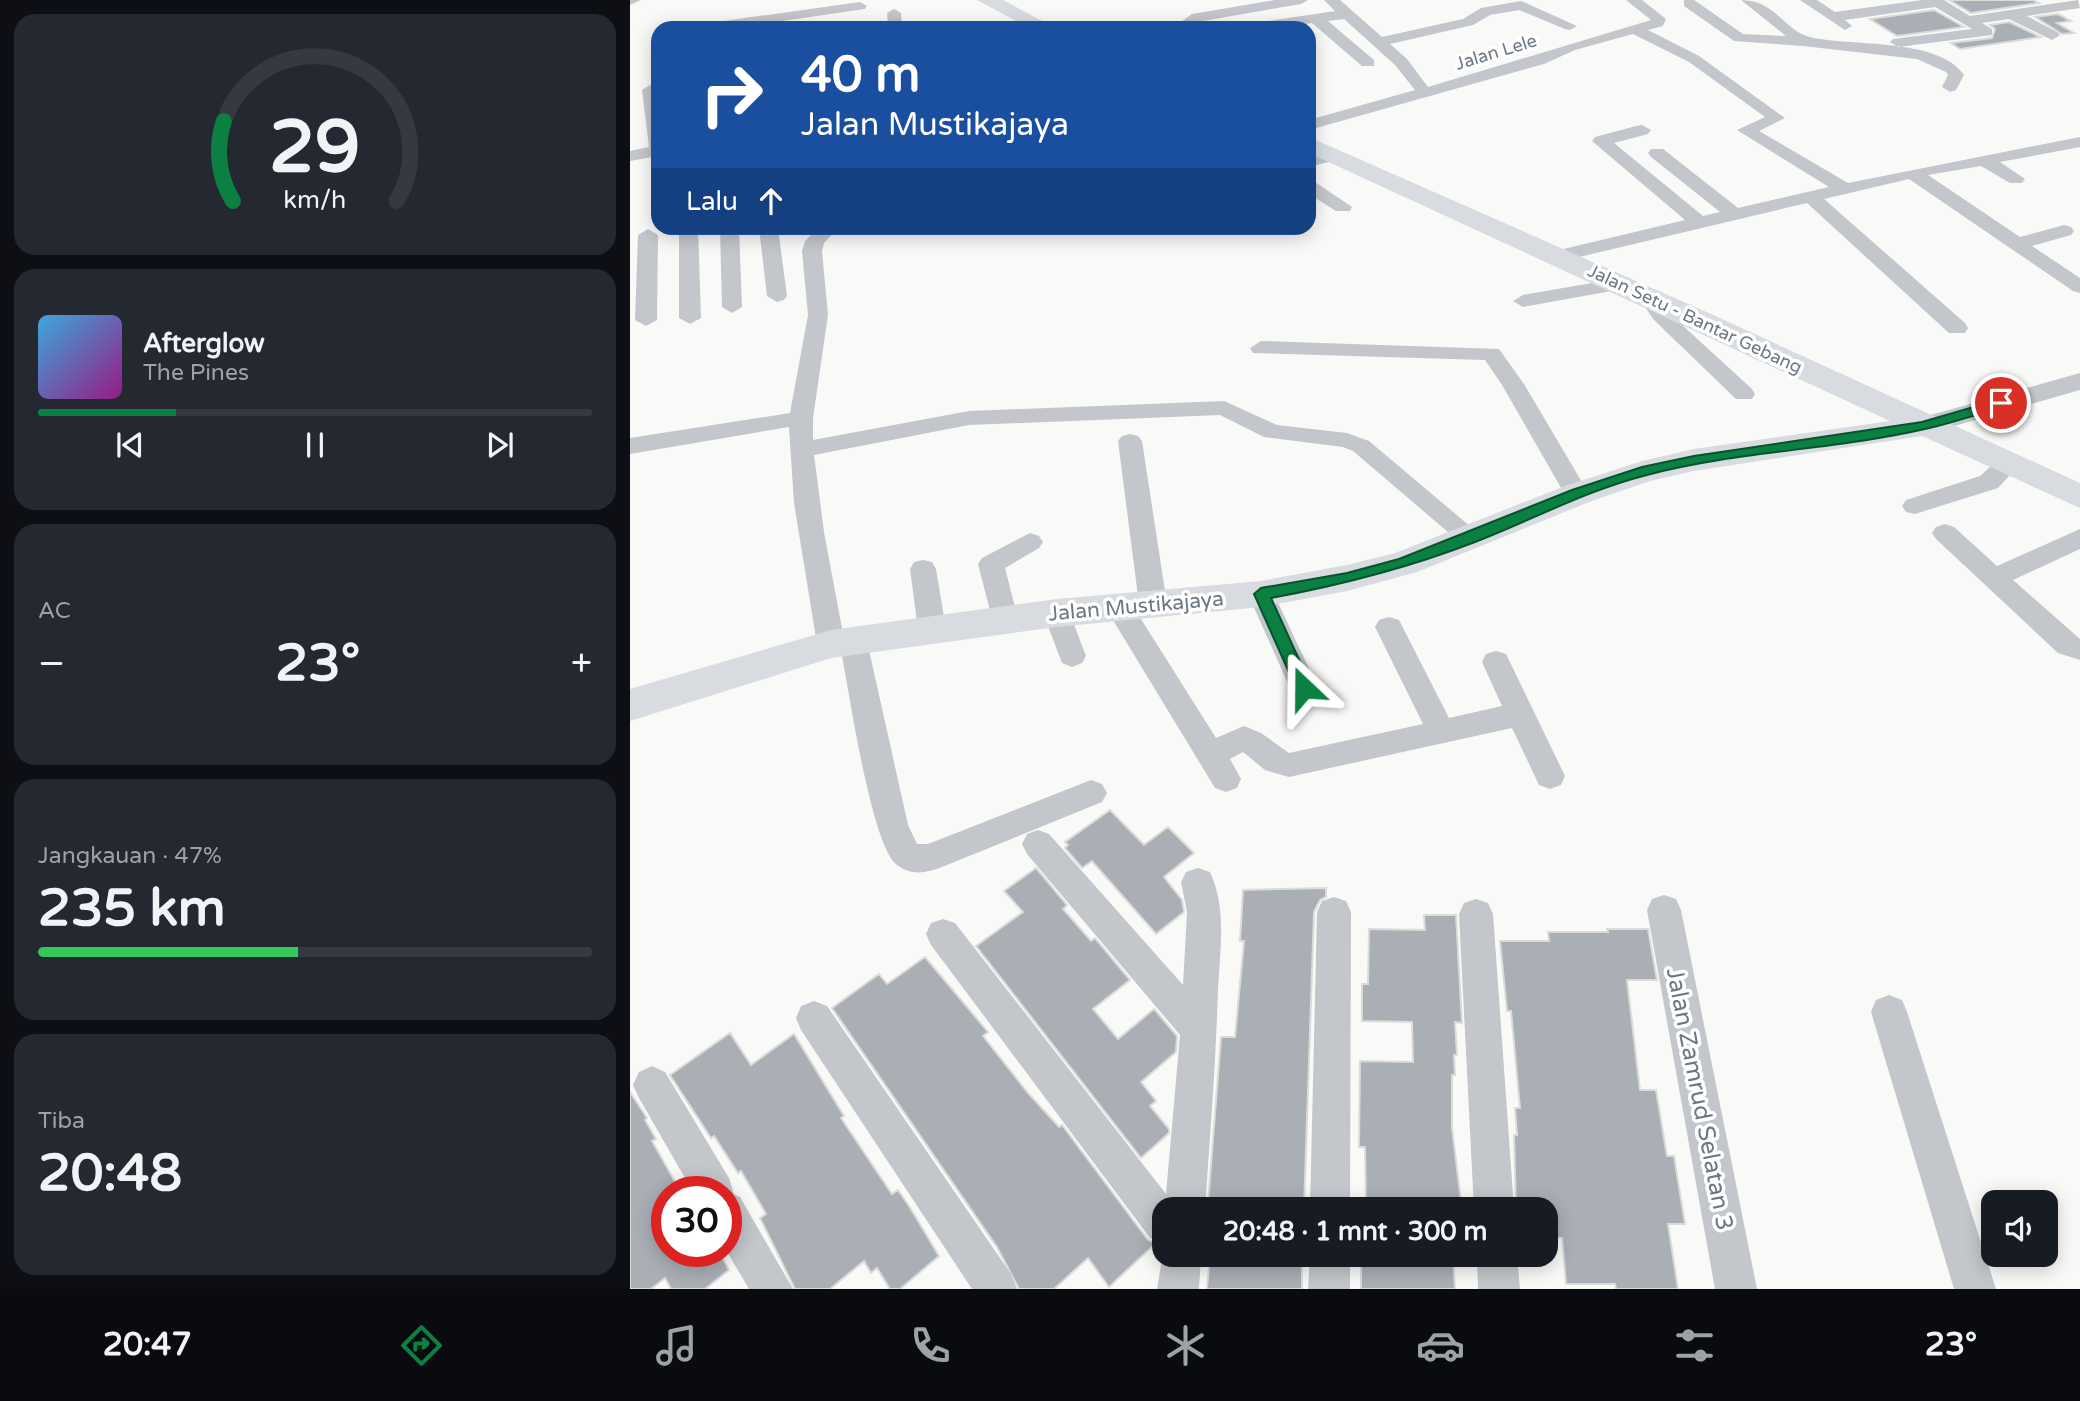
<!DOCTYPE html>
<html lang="id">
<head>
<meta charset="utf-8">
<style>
	:root { --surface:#171b24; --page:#242831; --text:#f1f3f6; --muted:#9ea1a6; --line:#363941; --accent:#0b8043 }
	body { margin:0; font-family:"Varela Round",sans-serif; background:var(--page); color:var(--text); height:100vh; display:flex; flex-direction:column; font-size:26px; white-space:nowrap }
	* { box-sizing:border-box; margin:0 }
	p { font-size:23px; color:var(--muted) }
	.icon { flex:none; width:38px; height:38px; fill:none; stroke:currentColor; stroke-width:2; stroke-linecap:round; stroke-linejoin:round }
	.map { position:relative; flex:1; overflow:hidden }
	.details { display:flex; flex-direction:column; gap:14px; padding:14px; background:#0d0f14; width:630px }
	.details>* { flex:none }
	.hud { position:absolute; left:21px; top:21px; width:665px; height:214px; border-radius:21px; box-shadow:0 4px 18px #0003; background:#1a4fa0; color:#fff; overflow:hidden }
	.buttons { position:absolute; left:1351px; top:1190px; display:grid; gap:14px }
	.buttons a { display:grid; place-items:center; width:77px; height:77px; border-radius:14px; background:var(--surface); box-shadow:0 4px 18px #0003; font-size:35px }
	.speed { position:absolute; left:21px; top:1176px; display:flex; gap:14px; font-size:35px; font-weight:700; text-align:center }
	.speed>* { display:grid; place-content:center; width:91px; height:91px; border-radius:50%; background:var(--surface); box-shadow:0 4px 18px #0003; line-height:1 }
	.speed .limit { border:10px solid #d22; background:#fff; color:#111 }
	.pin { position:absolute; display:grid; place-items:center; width:60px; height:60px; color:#fff; margin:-30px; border:4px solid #fff; border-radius:50%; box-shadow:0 2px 7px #0007 }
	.me { position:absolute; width:77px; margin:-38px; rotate:337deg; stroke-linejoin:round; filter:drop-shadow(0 0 5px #0008) }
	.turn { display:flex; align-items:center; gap:24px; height:147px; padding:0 35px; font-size:32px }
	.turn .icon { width:91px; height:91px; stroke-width:2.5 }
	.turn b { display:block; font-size:49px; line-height:60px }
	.then { display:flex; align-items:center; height:66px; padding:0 35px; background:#0003; gap:14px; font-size:26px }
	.big { font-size:52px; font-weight:700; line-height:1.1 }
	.details .card { flex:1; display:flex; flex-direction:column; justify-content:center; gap:10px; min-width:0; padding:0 24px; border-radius:21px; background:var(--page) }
	.details .dial { align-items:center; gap:0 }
	.dial svg { height:182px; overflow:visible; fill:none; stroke:var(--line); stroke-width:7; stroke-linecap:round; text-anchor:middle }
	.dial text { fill:var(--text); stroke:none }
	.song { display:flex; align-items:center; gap:21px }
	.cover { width:84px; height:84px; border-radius:10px; background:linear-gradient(135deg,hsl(200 70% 55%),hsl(310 70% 35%)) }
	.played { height:7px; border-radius:4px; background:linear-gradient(90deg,var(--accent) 25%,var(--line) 25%) }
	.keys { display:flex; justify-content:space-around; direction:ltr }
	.heat { display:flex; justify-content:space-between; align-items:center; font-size:38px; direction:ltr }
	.charge { height:10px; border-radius:5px; background:linear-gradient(90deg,#34c759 47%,var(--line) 0) }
	.trip { position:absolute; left:522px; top:1197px; width:406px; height:70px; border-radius:21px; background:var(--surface); box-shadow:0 4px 18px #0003; font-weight:700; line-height:70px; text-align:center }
	.tab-bar { display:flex; height:112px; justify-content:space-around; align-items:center; background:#090b0e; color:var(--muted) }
	.tab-bar .icon { width:49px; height:49px }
	.tab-bar .on { color:var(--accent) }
	.tab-bar b { font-size:32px; color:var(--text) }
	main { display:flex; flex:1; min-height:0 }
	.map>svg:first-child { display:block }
	.building { fill:#a9afb5; stroke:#dbdbd9; stroke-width:2 }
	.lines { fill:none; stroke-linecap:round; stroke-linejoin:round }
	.minor { fill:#c3c6ca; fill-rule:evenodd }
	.tertiary { fill:#c3c6ca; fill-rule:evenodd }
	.secondary { fill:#d8dbdf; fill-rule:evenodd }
	.route { fill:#0b8043; stroke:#07532c; stroke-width:2 }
	.labels { text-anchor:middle; stroke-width:7; stroke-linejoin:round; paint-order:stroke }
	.far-street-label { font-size:18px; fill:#6b7885; stroke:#fff }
	.street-label { font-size:21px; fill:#6b7885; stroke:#fff }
	.near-street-label { font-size:24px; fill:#6b7885; stroke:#fff }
</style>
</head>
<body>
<main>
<section class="details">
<div class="card dial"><svg viewBox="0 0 100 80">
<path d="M14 69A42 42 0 1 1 86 69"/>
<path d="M14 69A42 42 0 0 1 10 34" stroke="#0b8043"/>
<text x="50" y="56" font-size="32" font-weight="700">29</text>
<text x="50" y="72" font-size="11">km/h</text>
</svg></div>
<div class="card">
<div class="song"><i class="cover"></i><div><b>Afterglow</b><p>The Pines</p></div></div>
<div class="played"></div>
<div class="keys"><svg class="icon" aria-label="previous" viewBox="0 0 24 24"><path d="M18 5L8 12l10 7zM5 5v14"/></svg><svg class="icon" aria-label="pause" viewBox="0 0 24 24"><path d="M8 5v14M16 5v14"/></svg><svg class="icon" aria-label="next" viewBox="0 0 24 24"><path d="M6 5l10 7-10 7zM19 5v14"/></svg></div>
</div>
<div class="card"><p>AC</p>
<div class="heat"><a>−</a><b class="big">23°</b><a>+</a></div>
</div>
<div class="card"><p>Jangkauan · 47%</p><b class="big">235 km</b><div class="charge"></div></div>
<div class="card"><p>Tiba</p><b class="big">20:48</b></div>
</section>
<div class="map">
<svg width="1450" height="1289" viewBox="0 0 1450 1289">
	<rect width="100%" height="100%" fill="#f9f9f7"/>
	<path class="building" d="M1319,0h84l6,3 -68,10z
		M1304,10l30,17 -67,9 -27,-17z
		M1428,14l13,7 -14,2 17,10 -12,1 -27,-17z
		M1379,22l32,15 -81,12 -9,-6 41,-5 3,-9 -5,-4z
		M480,810l34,35 24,-18 26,26 -30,24 18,23 2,12 -28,22 -64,-73 -10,7 -17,-20 3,-3 -3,-3z
		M406,868l31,37 -4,4 28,32 4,-3 35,42 -37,29 25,30 36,-30 23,27 -1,16 -35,30 15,19 -6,5 19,23v4l-28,25 -165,-212 47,-34 -19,-21z
		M696,888v9l-6,3 -6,12 -10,297h-91v-6h-5l13,-166h14l9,-96h-4l3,-51z
		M794,915h32l6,108 -7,-1 2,33h-3l1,20h-3v53l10,81h-96l-1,-62h-6l1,-86 53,1 -1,-40 -50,-1v-37h6l1,-55 56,1z
		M977,929h41l9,51h-30l13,110h16l11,66h7l11,68h-17l10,65h-62l-1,-5h-49l-4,-46h-17v-29h-29l-2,-74h3l-2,-27h5l-9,-97h-4l-7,-70h49l-1,-9h60z
		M295,957l63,75 -5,4 45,57 31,34 3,-2 86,115 8,3 -47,44 -21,-29 -34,31h-35l-22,-42 -165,-239 47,-34 8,10z
		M100,1033l21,32 43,-31 50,82 -3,2 51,76 6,-4 11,16 30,50 -39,33h-10l-13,-21 -6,5 -7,-12 -34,28h-35l-35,-71 6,-4 -25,-43 -3,2 -24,-37 -3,2 -41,-63z
		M0,1092l17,26 -2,2 11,19 -4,2 29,51h-14v59h52l10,19 -24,19h-34l-6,-11 -14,11h-21z
		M580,1255h92v34h-95z
		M731,1255h92l2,34h-94z"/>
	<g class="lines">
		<path class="minor" d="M0,0h11l-11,5z
			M645,0h33l-7,4 -104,18 3,6h-14l-4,-7 10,-7z
			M694,0h16l42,37 81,-18 18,-11 40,-7 56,25 -7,4 -5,-1 -46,-19 -29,5 -17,10 -83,19 17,15 21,28 223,-67 -25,-20h16l24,19 -3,7 -15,4 51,26 86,62 -26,13 89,52 232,-46v10l-80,15 25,17 -3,4h-12l-29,-17 -53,9 92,62 44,-12 7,2 3,4 -3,4 -39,11 48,32v15l-7,-2 -164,-112 -85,20 141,124 3,5 -3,5h-16l-142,-130 -249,59 -7,-2 -3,-4 3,-4 134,-32 -93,-79 3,-4 41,-11 6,-1 9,5 -3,4 -34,9 89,73 17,-4 -69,-55 -3,-4 3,-4h12l75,59 91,-21 -92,-57 28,-13 -76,-55 -56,-28 -58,16 -31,14 -235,66v-10l106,-30 -20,-25 -51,-46 -16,2 46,39v6h-12l-50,-43 -32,5h-38l7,-4 86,-13z
			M1054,0h10l49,34 43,2 -45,-36c35,0 43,31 69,37 41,10 128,0 154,38l-8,15 -6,2 -8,-5 6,-12 -2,-3 -29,-13 -114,-13 -69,-5 -50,-35z
			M1170,0h17l18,12 87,-12h22l26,16 108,-16 2,8 -53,8 30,16 3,3 -8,5 -43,-21 -27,4 10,6v6l-94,12 -8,-5 3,-3 79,-10 -37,-22 -90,13 7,6 -7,4z
			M230,2l7,4 -2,3 -131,19h-39l7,-4z
			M264,9l7,4 1,15h-14l-1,-15z
			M407,20l5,1v6l-31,1z
			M20,85l8,5v66l-28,5v-10l19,-4 -7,-57z
			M704,150l9,5 -3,4 -31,8v-11z
			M679,181l6,1 37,25 -2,4h-14l-27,-17z
			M49,228h19l3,90 -11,6 -11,-6z
			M90,228h19l3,79 -10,6 -10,-6z
			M129,228h19l9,68 -3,4 -7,2 -10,-6z
			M188,228h20l-14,15 -2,8 6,64 -15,103v22l156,-29 255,-10 53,24 70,8 22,8 115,97 -4,6 -9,3 -9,-3 -109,-93 -10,-4 -79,-10 -44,-22 -251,10 -155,30 10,77 19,102 10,-3 10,3 4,7 41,184 9,19h11l163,-64 11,4 5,9 -5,9 -160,65c-16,6 -30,9 -45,-2 -26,-19 -48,-176 -56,-214l-10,3 -10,-3 -4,-7 -23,-141 -5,-76 -159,27v-16l160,-25 18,-98 -6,-64 3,-10z
			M18,229l10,6 -1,85 -11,6 -11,-6 3,-85z
			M991,278l7,2 3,4 -3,4 -105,19 -10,-6 10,-6z
			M1018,291l7,2 13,19 84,77 3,5 -3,5h-16l-82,-79 -16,-23z
			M631,341l238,8 25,35 65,110 -3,6h-18l-66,-115 -17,-25 -232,-7 -3,-5z
			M500,434l8,2 4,5 25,163 -4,7 -10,3 -10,-3 -4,-7 -21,-163 4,-5z
			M1379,455l9,3 3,5 -23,25 -83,26 -9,-2 -4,-6 4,-6 74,-24 20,-18z
			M1315,524l9,3 43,39 83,-37v20l-67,31 67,59v21l-22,-7 -122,-114 -4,-6 4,-6z
			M400,533l9,3 4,6 -4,6 -34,20 13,51 -4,7 -10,3 -10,-3 -16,-62 4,-6z
			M293,560l9,2 4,7 10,60 -4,7 -10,3 -10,-3 -4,-7 -8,-60 4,-7z
			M631,584l10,3 3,7 44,94 -4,8 -10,3 -10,-3 -4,-8 -42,-94 3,-7z
			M489,597l10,3 87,138 28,-12 17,7 28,20 134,-29 -48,-97 4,-7 10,-3 10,3 50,98 53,-12 -20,-44 4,-8 10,-3 10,3 59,122 -4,9 -11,4 -11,-4 -27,-57 -223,49 -24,-7 -22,-18 -13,7 11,20 -4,9 -11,4 -11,-4 -110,-181 4,-7z
			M427,603l10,3 19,50 -4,7 -10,4 -10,-4 -19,-50 4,-7z
			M408,830l11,4 134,151 4,-73 -6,-30 5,-10 12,-4 12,4c17,36 10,78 8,117 -2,73 -8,147 -13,220h-41v35l-14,-6 -219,-293 -5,-11 5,-11 12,-4 12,4 211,271 14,-159 -153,-181 -5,-10 5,-10z
			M1034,895l12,4 5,11 76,379h-42l-68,-379 5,-11z
			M704,897l12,4 5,11 -1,297h-40l7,-297 5,-11z
			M846,899l12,4 5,11 21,295h-40l-15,-295 5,-11z
			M1259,995l13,5 5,12 89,277h-42l-83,-277 5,-12z
			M184,1001l13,5 184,268 6,15h-45l-171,-259 -5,-12 5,-12z
			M22,1066l13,6 64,106 5,16 6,3 53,92h-44l-23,-39v-58h-33l-54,-94 -6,-13 6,-13z
			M534,1247v8h37l-2,34h-42z
			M680,1255h40v34h-42z
			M847,1255h40l3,34h-42z"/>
		<path class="tertiary" d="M1450,373v17l-157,45 -10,-3 -5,-6 5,-6z"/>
		<path class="secondary" d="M347,0h26l52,28h-26z
			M679,137l402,177 369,169v25l-158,-72 -228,35 -44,10 -61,21 -172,70 -70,19 -86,16 -204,20 -226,31 -201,63v-32l201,-59 226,-31 204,-18 86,-16 48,-12 170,-67 77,-25 52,-12 196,-28 -581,-268z"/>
	</g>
	<path class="route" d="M1371,399l5,2v5c-27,8 -54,17 -81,23 -92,21 -187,22 -278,46 -60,15 -115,45 -172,67 -67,26 -134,43 -204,56l41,90 -8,6 -8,-6 -42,-94 7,-6 86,-15 52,-14 173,-69 70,-23 52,-11 228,-34z"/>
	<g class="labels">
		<g class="far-street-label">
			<text transform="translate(866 52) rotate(-17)" y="6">Jalan Lele</text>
			<text transform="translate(1065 319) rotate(25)" y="6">Jalan Setu - Bantar Gebang</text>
		</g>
		<g class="street-label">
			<text transform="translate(506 606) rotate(-5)" y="7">Jalan Mustikajaya</text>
		</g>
		<g class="near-street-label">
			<text transform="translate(1070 1099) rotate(79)" y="8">Jalan Zamrud Selatan 3</text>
		</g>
	</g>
</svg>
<div class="buttons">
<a><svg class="icon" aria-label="sound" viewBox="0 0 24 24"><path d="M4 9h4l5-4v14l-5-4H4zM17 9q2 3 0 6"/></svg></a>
</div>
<div class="speed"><div class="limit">30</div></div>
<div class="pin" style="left:1371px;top:403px;background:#d93025"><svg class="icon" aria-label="arrive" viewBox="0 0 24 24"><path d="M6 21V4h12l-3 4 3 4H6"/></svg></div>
<svg class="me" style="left:674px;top:688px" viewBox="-20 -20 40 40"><path d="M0-17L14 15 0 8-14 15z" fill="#0b8043" stroke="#fff" stroke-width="4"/></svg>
<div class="trip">20:48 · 1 mnt · 300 m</div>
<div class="hud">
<div class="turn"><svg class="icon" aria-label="right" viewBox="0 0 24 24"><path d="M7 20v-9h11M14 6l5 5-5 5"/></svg><div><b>40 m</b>Jalan Mustikajaya</div></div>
<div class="then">Lalu<svg class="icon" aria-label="ahead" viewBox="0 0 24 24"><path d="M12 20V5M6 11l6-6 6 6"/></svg></div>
</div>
</div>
</main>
<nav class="tab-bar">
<b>20:47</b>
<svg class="icon on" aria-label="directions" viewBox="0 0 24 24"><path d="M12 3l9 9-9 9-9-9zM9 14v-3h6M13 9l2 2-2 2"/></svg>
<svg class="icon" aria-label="music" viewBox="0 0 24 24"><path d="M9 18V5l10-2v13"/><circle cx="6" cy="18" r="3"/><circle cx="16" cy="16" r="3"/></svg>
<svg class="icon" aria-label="phone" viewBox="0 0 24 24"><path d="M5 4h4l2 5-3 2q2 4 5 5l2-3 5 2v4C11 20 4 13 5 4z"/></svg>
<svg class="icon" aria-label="climate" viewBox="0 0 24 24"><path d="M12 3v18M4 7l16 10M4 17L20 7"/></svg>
<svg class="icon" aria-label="car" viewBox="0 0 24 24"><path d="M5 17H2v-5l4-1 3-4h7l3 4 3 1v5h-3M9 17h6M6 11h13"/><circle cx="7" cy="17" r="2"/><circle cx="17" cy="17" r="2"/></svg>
<svg class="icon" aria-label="filters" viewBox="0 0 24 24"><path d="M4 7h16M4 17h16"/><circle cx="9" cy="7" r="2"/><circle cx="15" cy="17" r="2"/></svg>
<b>23°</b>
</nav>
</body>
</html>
